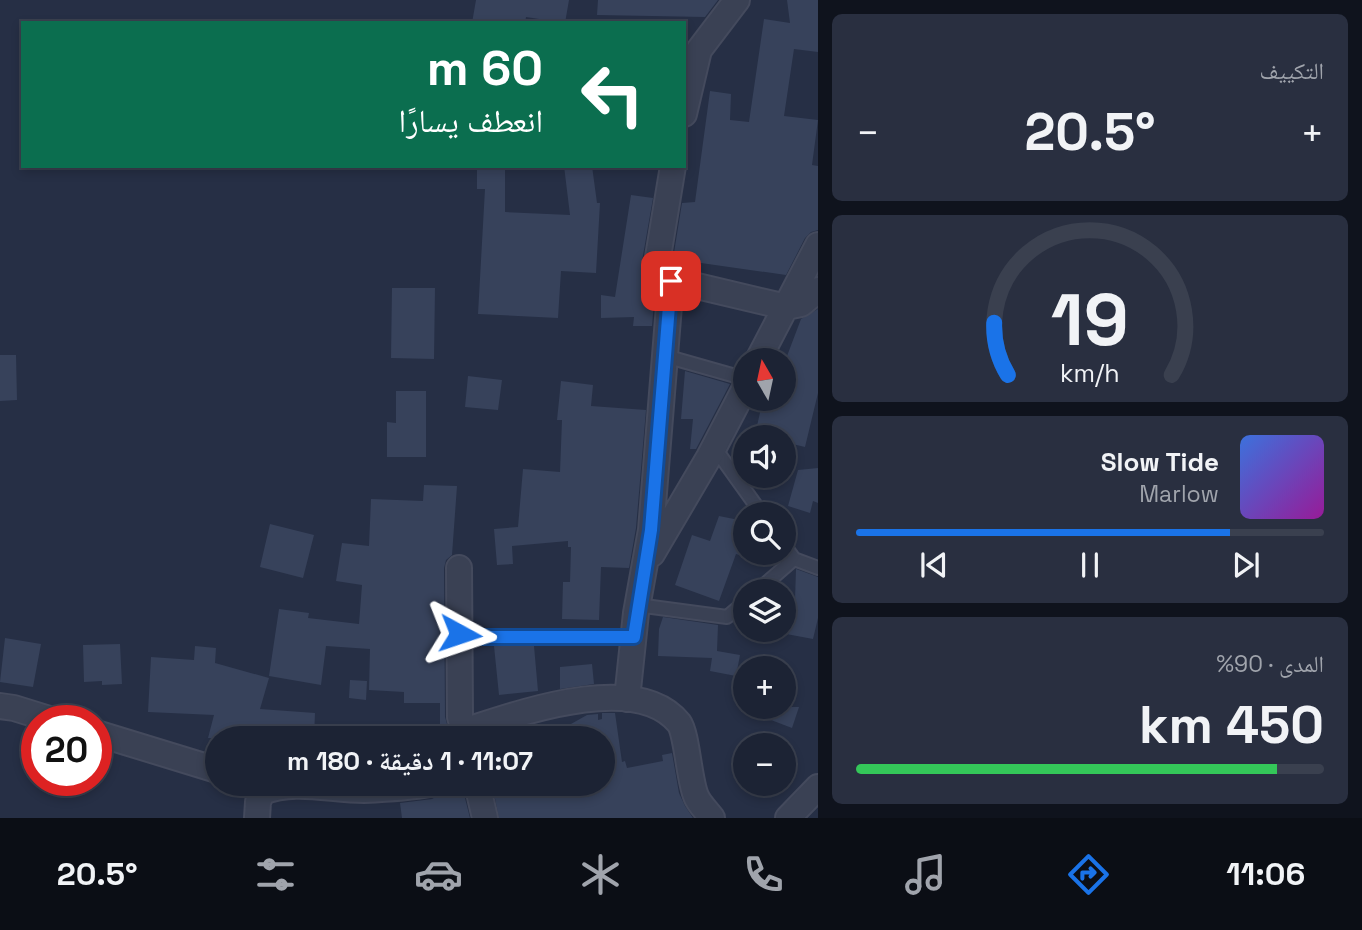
<!DOCTYPE html>
<html lang="ar">
<head>
<meta charset="utf-8">
<style>
	:root { --surface:#1c2334; --page:#292f40; --text:#f1f3f6; --muted:#a0a4ac; --line:#3a404f; --accent:#1a73e8 }
	body { margin:0; font-family:"Space Grotesk","Noto Naskh Arabic",sans-serif; background:var(--page); color:var(--text); direction:rtl; height:100vh; display:flex; flex-direction:column; font-size:26px; white-space:nowrap }
	* { box-sizing:border-box; margin:0 }
	p { font-size:23px; color:var(--muted) }
	.icon { flex:none; width:38px; height:38px; fill:none; stroke:currentColor; stroke-width:2; stroke-linecap:round; stroke-linejoin:round }
	.map { position:relative; flex:1; overflow:hidden; direction:ltr }
	.panel { display:flex; flex-direction:column; gap:14px; padding:14px; background:#0f131d; width:544px }
	.panel>* { flex:none }
	.top-card { position:absolute; left:21px; top:21px; width:665px; height:147px; border-radius:0px; box-shadow:0 4px 10px #0003,0 0 0 2px var(--line); direction:rtl; background:#0b6e4f; color:#fff; overflow:hidden }
	.needle { width:46px; rotate:351deg }
	.controls { position:absolute; left:733px; top:348px; display:grid; gap:14px }
	.controls a { display:grid; place-items:center; width:63px; height:63px; border-radius:50%; background:var(--surface); box-shadow:0 4px 10px #0003,0 0 0 2px var(--line); font-size:35px }
	.speed { position:absolute; left:21px; top:705px; display:flex; gap:14px; font-size:35px; font-weight:700; text-align:center }
	.speed>* { display:grid; place-content:center; width:91px; height:91px; border-radius:50%; background:var(--surface); box-shadow:0 4px 10px #0003,0 0 0 2px var(--line); line-height:1 }
	.speed .limit { border:10px solid #d22; background:#fff; color:#111 }
	.pin { position:absolute; display:grid; place-items:center; width:60px; height:60px; color:#fff; margin:-30px; border-radius:14px; box-shadow:0 4px 10px #0006 }
	.me { position:absolute; width:77px; margin:-38px; rotate:95deg; stroke-linejoin:round; filter:drop-shadow(0 0 5px #0008) }
	.turn { display:flex; align-items:center; gap:24px; height:147px; padding:0 28px; font-size:32px }
	.turn .icon { width:91px; height:91px; stroke-width:2.5 }
	.turn b { display:block; font-size:49px; line-height:60px }
	.big { font-size:52px; font-weight:700; line-height:1.1 }
	.panel .tile { flex:1; display:flex; flex-direction:column; justify-content:center; gap:10px; min-width:0; padding:0 24px; border-radius:10px; background:var(--page) }
	.panel .dial { align-items:center; gap:0 }
	.dial svg { height:182px; overflow:visible; fill:none; stroke:var(--line); stroke-width:7; stroke-linecap:round; text-anchor:middle }
	.dial text { fill:var(--text); stroke:none }
	.song { display:flex; align-items:center; gap:21px }
	.cover { width:84px; height:84px; border-radius:10px; background:linear-gradient(135deg,hsl(220 70% 55%),hsl(300 70% 35%)) }
	.played { height:7px; border-radius:4px; background:linear-gradient(90deg,var(--accent) 80%,var(--line) 80%) }
	.keys { display:flex; justify-content:space-around; direction:ltr }
	.heat { display:flex; justify-content:space-between; align-items:center; font-size:38px; direction:ltr }
	.charge { height:10px; border-radius:5px; background:linear-gradient(90deg,#34c759 90%,var(--line) 0) }
	.trip { position:absolute; left:205px; top:726px; width:410px; height:70px; border-radius:35px; background:var(--surface); box-shadow:0 4px 10px #0003,0 0 0 2px var(--line); font-weight:700; line-height:70px; text-align:center; direction:rtl }
	.menu { display:flex; height:112px; justify-content:space-around; align-items:center; background:#0b0e15; color:var(--muted) }
	.menu .icon { width:49px; height:49px }
	.menu .active { color:var(--accent) }
	.menu b { font-size:32px; color:var(--text) }
	main { display:flex; flex:1; min-height:0 }
	.map>svg:first-child { display:block }
	.building { fill:#37425b }
	.lines { fill:none; stroke-linecap:round; stroke-linejoin:round }
	.service-casing { stroke:#444a5d; stroke-width:16 }
	.minor-casing { stroke:#444a5d; stroke-width:28 }
	.service { stroke:#3a4154; stroke-width:12 }
	.minor { stroke:#3a4154; stroke-width:24 }
	.route-casing { stroke:#114b97; stroke-width:18 }
	.route { stroke:#1a73e8; stroke-width:12 }
</style>
</head>
<body>
<main>
<section class="panel">
<div class="tile"><p>التكييف</p>
<div class="heat"><a>−</a><b class="big">20.5°</b><a>+</a></div>
</div>
<div class="tile dial"><svg viewBox="0 0 100 80">
<path d="M14 69A42 42 0 1 1 86 69"/>
<path d="M14 69A42 42 0 0 1 8 46" stroke="#1a73e8"/>
<text x="50" y="56" font-size="32" font-weight="700">19</text>
<text x="50" y="72" font-size="11">km/h</text>
</svg></div>
<div class="tile">
<div class="song"><i class="cover"></i><div><b>Slow Tide</b><p>Marlow</p></div></div>
<div class="played"></div>
<div class="keys"><svg class="icon" aria-label="previous" viewBox="0 0 24 24"><path d="M18 5L8 12l10 7zM5 5v14"/></svg><svg class="icon" aria-label="pause" viewBox="0 0 24 24"><path d="M8 5v14M16 5v14"/></svg><svg class="icon" aria-label="next" viewBox="0 0 24 24"><path d="M6 5l10 7-10 7zM19 5v14"/></svg></div>
</div>
<div class="tile"><p>المدى · 90%</p><b class="big">450 km</b><div class="charge"></div></div>
</section>
<div class="map">
<svg width="818" height="818" viewBox="0 0 818 818">
	<rect width="100%" height="100%" fill="#262f45"/>
	<path class="building" d="M476,0h93l-4,23 -39,-6 -1,6h-53z
		M598,0h120l-13,17 -108,-2z
		M787,0h31v52l-24,-3 -10,67 34,4 -6,45 6,1v64l-7,2 -6,6 -19,37 -113,-16 9,-56 13,-1 15,-111 21,3 -1,26 19,2 15,-103 26,4z
		M477,166h28v46l65,3 -6,-49h28l5,37h3l-4,70 -35,-2 -3,47 -80,-4 7,-125h-8z
		M631,195l22,3 -12,69 4,16 10,8 -3,35h-19l1,-9 -33,1v-23l14,2z
		M392,288h43l-1,71 -43,-1z
		M818,309v84l-13,54 -21,-5v-4l-29,-3 8,-36 21,5v-40l17,-45z
		M0,355h16l1,45 -17,1z
		M685,371l45,13 -34,65h-6l3,-30h-12z
		M468,376l34,4 -4,30 -33,-3z
		M561,381l32,4 -2,21 55,4 -10,118 -7,40 -28,-1 -2,53 -37,-1 1,-37h7l1,-35h-3v-6l-56,5 1,18 -16,1 -3,-36 24,-2 5,-58 37,3 2,-52h-5z
		M396,391h30v66h-39v-35l9,1z
		M818,468v35l-5,-2 -3,12 -22,-7 10,-36z
		M424,485l33,1 -5,69 -6,5 -2,8 1,149 6,21h-11v-35h-36v-11l-35,-2 1,-41 -44,-3 -5,39 -52,-9 10,-67 30,4 -1,5 51,6 3,-39 -26,-4 6,-38 27,3 2,-47 52,2z
		M719,516l20,4 -2,7 9,3v27l-10,-3 -17,47 -44,-16 17,-50 18,6z
		M270,524l44,11 -11,43 -43,-11z
		M796,569l22,8v41l-5,21 -32,-6 3,-3 5,-31 6,1z
		M663,617l55,8 -1,26 23,4 -4,21 -26,-5 2,-13 -54,-2 1,-27z
		M5,638l36,6 -8,43 -33,-5z
		M120,644l2,40 -20,1v-4l-18,1 -1,-37z
		M195,646l21,2 -1,15 54,15 -9,31 55,4 -1,25h-106l6,-23 -66,-3 3,-55 43,3z
		M494,646h40l4,45 -39,4z
		M592,664l2,20 -34,5v-22z
		M350,680l17,1 -1,19 -17,-2z
		M776,707h23l-7,21 -21,-8z
		M602,713h13l7,49 3,-1 2,7 36,-7 -1,-6 10,-2 7,40 6,13 8,12h-194l-7,-34h110v-46h-56l41,-23 11,-1v6l4,-1z
		M462,786l8,32h-68l-2,-15 32,-4 7,-4 4,-6z"/>
	<g class="lines">
		<defs>
			<path id="service" d="M665,356l81,23
				M714,447l48,67
				M784,545l10,14 24,9
				M756,592l38,-33
				M637,605l90,12 19,-16
				M460,634l24,3h150"/>
			<path id="minor" d="M684,114l15,-64 38,-50
				M673,166l-17,103 3,8 127,30 15,-3 17,-14
				M758,360l60,-115
				M652,554l57,-97 37,-71
				M459,568l1,149 6,21
				M627,699l9,-86 15,-83 20,-249
				M0,706l14,2 42,13
				M464,731c53,-17 172,-61 215,-8 8,11 10,57 17,73 3,8 11,15 16,22
				M96,733l121,37
				M477,784l8,34
				M257,818l1,-16 4,-10c33,-13 68,-2 102,-2 22,-1 44,-2 65,-6
				M788,818l30,-31"/>
		</defs>
		<use href="#service" class="service-casing"/>
		<use href="#minor" class="minor-casing"/>
		<use href="#service" class="service"/>
		<use href="#minor" class="minor"/>
	</g>
	<g class="lines">
		<defs>
			<path id="route" d="M460,634l24,3h150l17,-107 20,-249"/>
		</defs>
		<use href="#route" class="route-casing"/>
		<use href="#route" class="route"/>
	</g>
</svg>
<div class="controls">
<a><svg class="needle" viewBox="-14 -14 28 28"><path d="M0-13l5 13h-10z" fill="#e53935"/><path d="M0 13l5-13h-10z" fill="#a0a4ac"/></svg></a>
<a><svg class="icon" aria-label="sound" viewBox="0 0 24 24"><path d="M4 9h4l5-4v14l-5-4H4zM17 9q2 3 0 6"/></svg></a>
<a><svg class="icon" aria-label="search" viewBox="0 0 24 24"><circle cx="10" cy="10" r="6"/><path d="M15 15l6 6"/></svg></a>
<a><svg class="icon" aria-label="layers" viewBox="0 0 24 24"><path d="M12 4l9 5-9 5-9-5zM3 14l9 5 9-5"/></svg></a>
<a>+</a>
<a>−</a>
</div>
<div class="speed"><div class="limit">20</div></div>
<div class="pin" style="left:671px;top:281px;background:#d93025"><svg class="icon" aria-label="arrive" viewBox="0 0 24 24"><path d="M6 21V4h12l-3 4 3 4H6"/></svg></div>
<svg class="me" style="left:460px;top:634px" viewBox="-20 -20 40 40"><path d="M0-17L14 15 0 8-14 15z" fill="#1a73e8" stroke="#fff" stroke-width="4"/></svg>
<div class="trip">11:07 · 1 دقيقة · 180 m</div>
<div class="top-card">
<div class="turn"><svg class="icon" aria-label="left" viewBox="0 0 24 24"><path d="M17 20v-9H6M10 6l-5 5 5 5"/></svg><div><b>60 m</b>انعطف يسارًا</div></div>
</div>
</div>
</main>
<nav class="menu">
<b>11:06</b>
<svg class="icon active" aria-label="directions" viewBox="0 0 24 24"><path d="M12 3l9 9-9 9-9-9zM9 14v-3h6M13 9l2 2-2 2"/></svg>
<svg class="icon" aria-label="music" viewBox="0 0 24 24"><path d="M9 18V5l10-2v13"/><circle cx="6" cy="18" r="3"/><circle cx="16" cy="16" r="3"/></svg>
<svg class="icon" aria-label="phone" viewBox="0 0 24 24"><path d="M5 4h4l2 5-3 2q2 4 5 5l2-3 5 2v4C11 20 4 13 5 4z"/></svg>
<svg class="icon" aria-label="climate" viewBox="0 0 24 24"><path d="M12 3v18M4 7l16 10M4 17L20 7"/></svg>
<svg class="icon" aria-label="car" viewBox="0 0 24 24"><path d="M5 17H2v-5l4-1 3-4h7l3 4 3 1v5h-3M9 17h6M6 11h13"/><circle cx="7" cy="17" r="2"/><circle cx="17" cy="17" r="2"/></svg>
<svg class="icon" aria-label="filters" viewBox="0 0 24 24"><path d="M4 7h16M4 17h16"/><circle cx="9" cy="7" r="2"/><circle cx="15" cy="17" r="2"/></svg>
<b>20.5°</b>
</nav>
</body>
</html>
